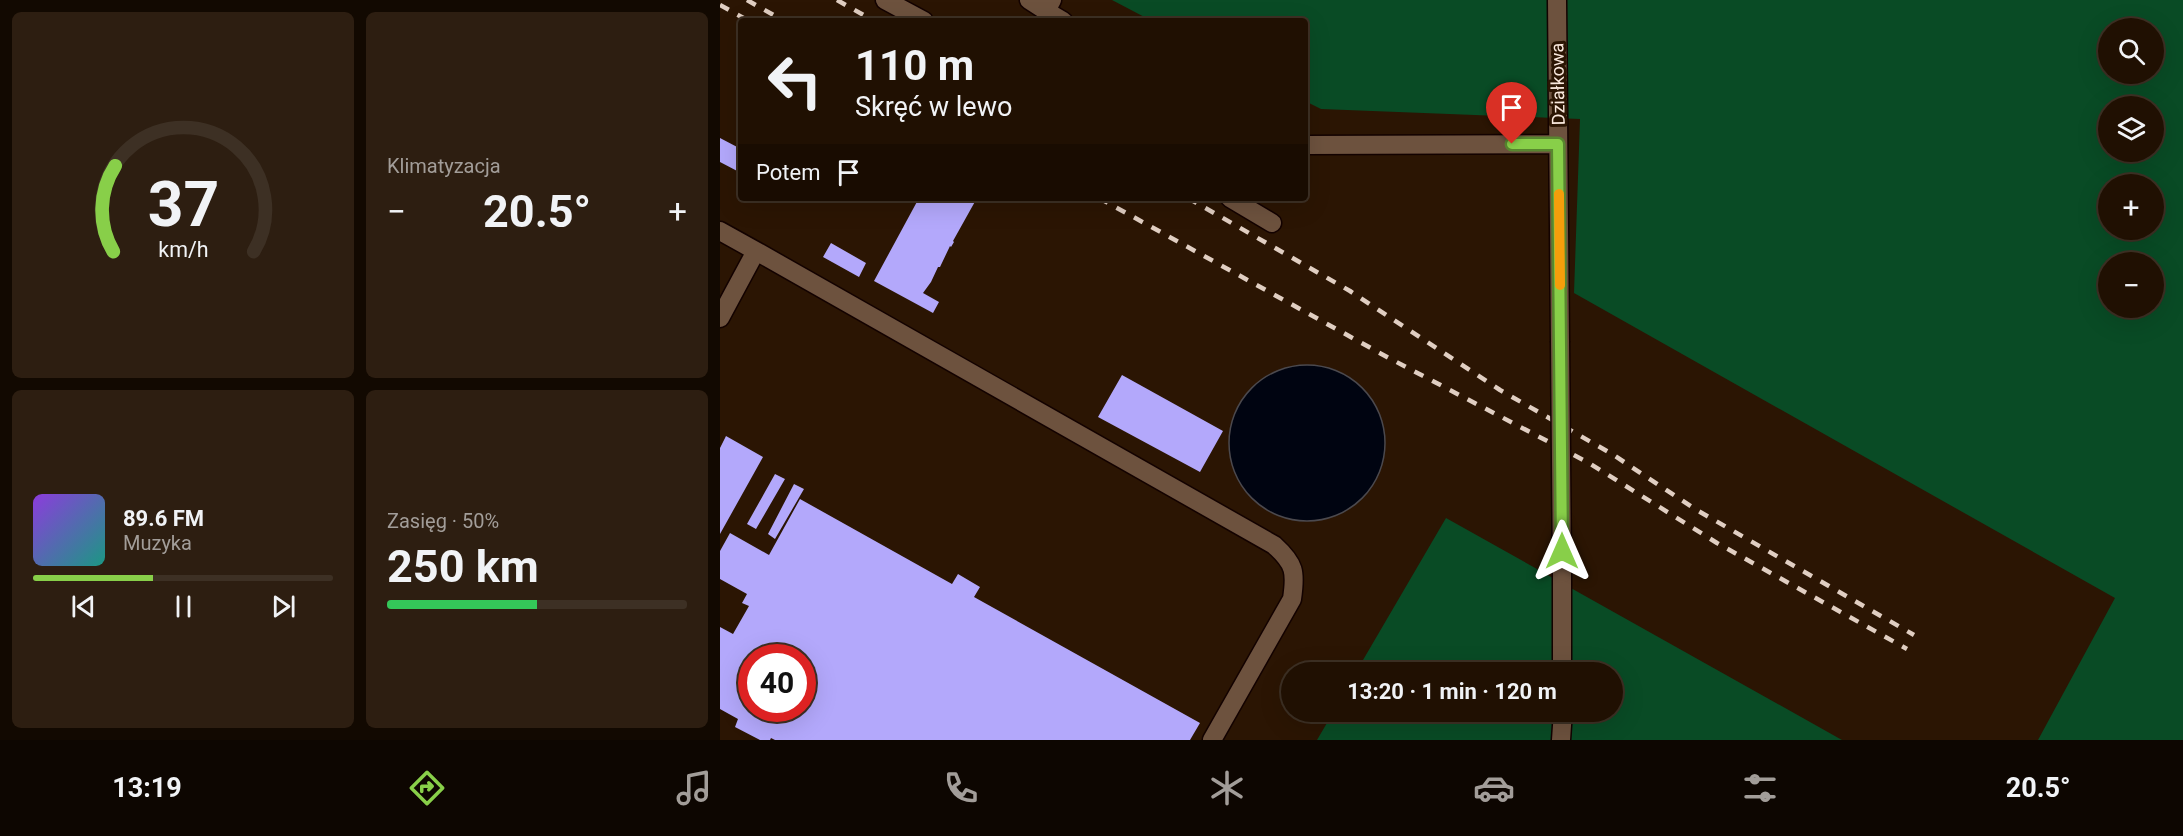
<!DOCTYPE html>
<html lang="pl">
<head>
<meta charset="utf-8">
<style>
	:root { --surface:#201002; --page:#2d1e11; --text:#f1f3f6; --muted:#a29d99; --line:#3d3024; --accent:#88cf49 }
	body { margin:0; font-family:Roboto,sans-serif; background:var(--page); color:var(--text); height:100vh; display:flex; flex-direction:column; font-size:22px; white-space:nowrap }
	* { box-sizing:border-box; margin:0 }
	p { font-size:20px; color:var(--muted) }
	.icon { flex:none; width:33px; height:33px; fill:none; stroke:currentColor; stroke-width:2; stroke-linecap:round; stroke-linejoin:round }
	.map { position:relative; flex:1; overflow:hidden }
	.panel { display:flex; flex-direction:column; gap:12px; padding:12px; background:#120901; width:720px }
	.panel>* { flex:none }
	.guide { position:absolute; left:18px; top:18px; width:570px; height:183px; border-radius:6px; box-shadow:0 6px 24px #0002,0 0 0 2px var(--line); background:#201002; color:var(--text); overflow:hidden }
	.tools { position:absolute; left:1378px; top:18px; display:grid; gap:12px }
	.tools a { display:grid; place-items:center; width:66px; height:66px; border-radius:50%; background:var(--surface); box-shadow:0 6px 24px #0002,0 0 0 2px var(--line); font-size:30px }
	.speed { position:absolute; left:18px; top:644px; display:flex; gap:12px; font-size:30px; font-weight:700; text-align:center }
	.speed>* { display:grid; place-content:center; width:78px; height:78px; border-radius:50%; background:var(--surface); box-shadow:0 6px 24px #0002,0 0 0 2px var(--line); line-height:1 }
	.speed .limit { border:9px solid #d22; background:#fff; color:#111 }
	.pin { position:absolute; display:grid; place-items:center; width:51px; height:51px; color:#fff; margin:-62px -26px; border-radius:50% 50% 50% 0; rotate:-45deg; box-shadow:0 0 6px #0007 }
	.pin .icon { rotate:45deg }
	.me { position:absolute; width:66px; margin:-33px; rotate:0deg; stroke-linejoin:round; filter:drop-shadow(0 0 4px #0008) }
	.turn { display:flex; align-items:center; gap:21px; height:126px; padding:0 18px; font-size:27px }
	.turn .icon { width:78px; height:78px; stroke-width:2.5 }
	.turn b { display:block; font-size:42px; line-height:51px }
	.then { display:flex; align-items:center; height:57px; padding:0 18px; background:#0003; gap:12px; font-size:22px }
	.big { font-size:45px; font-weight:700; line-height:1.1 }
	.panel .tile { flex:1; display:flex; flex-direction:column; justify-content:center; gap:9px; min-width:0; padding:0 21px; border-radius:9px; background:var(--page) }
	.panel .dial { align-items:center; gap:0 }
	.dial svg { height:156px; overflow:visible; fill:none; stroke:var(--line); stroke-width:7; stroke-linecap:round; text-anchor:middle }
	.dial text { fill:var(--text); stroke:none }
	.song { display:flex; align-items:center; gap:18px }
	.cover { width:72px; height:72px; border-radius:9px; background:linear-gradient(135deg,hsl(270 70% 55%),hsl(170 70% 35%)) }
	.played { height:6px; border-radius:3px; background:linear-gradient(90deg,var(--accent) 40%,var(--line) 40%) }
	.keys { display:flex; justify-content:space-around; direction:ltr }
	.heat { display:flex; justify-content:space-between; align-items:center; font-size:33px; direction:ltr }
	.charge { height:9px; border-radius:4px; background:linear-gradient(90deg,#34c759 50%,var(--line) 0) }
	.panel .tiles { flex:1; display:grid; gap:12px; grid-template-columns:repeat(2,1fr) }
	.trip { position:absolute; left:561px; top:662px; width:342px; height:60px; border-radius:30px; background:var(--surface); box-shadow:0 6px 24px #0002,0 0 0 2px var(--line); font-weight:700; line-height:60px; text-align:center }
	.menu { display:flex; height:96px; justify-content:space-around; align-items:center; background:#0d0601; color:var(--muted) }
	.menu .icon { width:42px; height:42px }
	.menu .on { color:var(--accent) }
	.menu b { font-size:27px; color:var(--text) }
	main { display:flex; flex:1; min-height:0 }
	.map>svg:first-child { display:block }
	.green { fill:#094b25; fill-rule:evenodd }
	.water { fill:#000411; stroke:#4b494e; stroke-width:1.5 }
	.building { fill:#b3a8fb; fill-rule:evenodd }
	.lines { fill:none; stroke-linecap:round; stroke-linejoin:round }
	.minor-casing { stroke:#130200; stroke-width:21 }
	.minor { stroke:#6d523e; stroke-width:18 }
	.rail { stroke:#e0cec2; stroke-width:4.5; stroke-dasharray:10 10; stroke-linecap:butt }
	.minor-bridge-casing { stroke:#130200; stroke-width:21; stroke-linecap:butt }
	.minor-bridge { stroke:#6d523e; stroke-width:18 }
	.route-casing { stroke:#58872f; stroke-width:15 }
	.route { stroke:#88cf49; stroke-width:10 }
	.slow { stroke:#f59e0b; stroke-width:10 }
	.labels { text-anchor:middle; stroke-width:6; stroke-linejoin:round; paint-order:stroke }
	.street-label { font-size:18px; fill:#fae9de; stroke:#2b1503 }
</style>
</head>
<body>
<main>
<section class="panel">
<div class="tiles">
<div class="tile dial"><svg viewBox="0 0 100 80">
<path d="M14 69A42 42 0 1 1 86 69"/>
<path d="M14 69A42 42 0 0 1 15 25" stroke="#88cf49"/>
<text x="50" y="56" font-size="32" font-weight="700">37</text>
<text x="50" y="72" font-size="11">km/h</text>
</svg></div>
<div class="tile"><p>Klimatyzacja</p>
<div class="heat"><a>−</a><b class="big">20.5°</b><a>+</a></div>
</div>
<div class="tile">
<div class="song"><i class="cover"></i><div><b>89.6 FM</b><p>Muzyka</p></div></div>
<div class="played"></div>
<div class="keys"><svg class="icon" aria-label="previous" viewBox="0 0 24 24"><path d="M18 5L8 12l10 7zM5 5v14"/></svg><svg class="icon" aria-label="pause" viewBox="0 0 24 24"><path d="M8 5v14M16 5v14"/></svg><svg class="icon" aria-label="next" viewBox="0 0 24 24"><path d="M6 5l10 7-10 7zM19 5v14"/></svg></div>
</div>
<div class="tile"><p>Zasięg · 50%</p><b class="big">250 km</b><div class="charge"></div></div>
</div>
</section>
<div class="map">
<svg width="1463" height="740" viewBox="0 0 1463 740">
	<rect width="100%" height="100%" fill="#2b1503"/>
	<path class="green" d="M392,0h1071v740h-145l77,-142 -541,-305 6,-174 -259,-10 -16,-8v-80h-153zM1389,28h45v46h-45zM1389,106h45v46h-45zM1389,184h45v46h-45zM1389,262h45v46h-45z
		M726,518l396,222h-525l17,-29h278v-39h-256z"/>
	<path class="water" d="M509 443a78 78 0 1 1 156 0a78 78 0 1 1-156 0Z"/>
	<path class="building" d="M0,138l21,11v24l-21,-11z
		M199,198h58l-24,43 1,1 -3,5 -1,-1 -10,21h-2l-7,15 -8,11 16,9 -6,11 -59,-32z
		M111,243l35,20 -7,14 -36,-20z
		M402,375l101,56 -23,41 -102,-55z
		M6,436l37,21 -43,77v-86z
		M55,474l10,5 -29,50 -9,-5z
		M74,484l10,5 -29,50 -7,-5z
		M80,499l152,85 6,-10 22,13 -6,10 226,126 -10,17h-415l-4,-2 -1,2h-10l-25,-13 3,-8 -18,-10v-82l13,7 16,-28 -7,-3 5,-9 -27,-15v-28l10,-18 39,22zM32,657h50v51h-50z"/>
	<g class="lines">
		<defs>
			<path id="minor" d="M165,0l39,21
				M309,0l17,11
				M332,0l-6,11 17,10
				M837,0l3,341
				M585,145l253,-1
				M510,198l42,25
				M0,231l36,20 -36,67
				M36,251l518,294c21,19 22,27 18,54l-80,141
				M842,574v98
				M841,740l2,-29"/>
		</defs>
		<use href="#minor" class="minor-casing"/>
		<use href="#minor" class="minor"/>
		<path class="rail" d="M27,0l37,21
			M117,0l37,21
			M0,5l29,16
			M379,198l288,159 202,106 128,80 190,106
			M468,198l162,93 150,99 112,64 83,55 219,126"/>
		<defs>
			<path id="minor-bridge" d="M840,341l2,233"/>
		</defs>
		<use href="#minor-bridge" class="minor-bridge-casing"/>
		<use href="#minor-bridge" class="minor-bridge"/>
	</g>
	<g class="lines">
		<defs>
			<path id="route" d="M792,144h46l4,407"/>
		</defs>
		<use href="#route" class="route-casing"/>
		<use href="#route" class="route"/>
		<path class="slow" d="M839,194l1,91"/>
	</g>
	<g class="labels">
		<g class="street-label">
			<text transform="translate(838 84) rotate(-91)" y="6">Działkowa</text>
		</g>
	</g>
</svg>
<div class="tools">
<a><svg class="icon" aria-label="search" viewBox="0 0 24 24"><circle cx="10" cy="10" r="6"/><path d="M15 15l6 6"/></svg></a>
<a><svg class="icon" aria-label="layers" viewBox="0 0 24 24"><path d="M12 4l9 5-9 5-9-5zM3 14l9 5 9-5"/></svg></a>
<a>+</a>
<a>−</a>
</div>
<div class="speed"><div class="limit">40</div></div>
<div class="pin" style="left:792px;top:144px;background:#d93025"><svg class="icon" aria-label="arrive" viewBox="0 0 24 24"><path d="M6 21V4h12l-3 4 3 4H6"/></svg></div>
<svg class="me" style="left:842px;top:551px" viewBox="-20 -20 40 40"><path d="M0-17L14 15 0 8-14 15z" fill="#88cf49" stroke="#fff" stroke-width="4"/></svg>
<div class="trip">13:20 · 1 min · 120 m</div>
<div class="guide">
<div class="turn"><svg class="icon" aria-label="left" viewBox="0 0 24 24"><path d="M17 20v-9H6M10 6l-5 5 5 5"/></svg><div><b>110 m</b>Skręć w lewo</div></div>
<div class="then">Potem<svg class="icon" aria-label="arrive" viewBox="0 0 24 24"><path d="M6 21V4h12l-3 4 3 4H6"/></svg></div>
</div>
</div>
</main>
<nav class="menu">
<b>13:19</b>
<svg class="icon on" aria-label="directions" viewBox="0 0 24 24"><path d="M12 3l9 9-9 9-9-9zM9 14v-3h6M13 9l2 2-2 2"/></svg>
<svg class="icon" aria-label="music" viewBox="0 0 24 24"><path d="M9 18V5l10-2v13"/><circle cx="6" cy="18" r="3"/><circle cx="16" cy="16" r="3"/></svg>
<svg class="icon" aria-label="phone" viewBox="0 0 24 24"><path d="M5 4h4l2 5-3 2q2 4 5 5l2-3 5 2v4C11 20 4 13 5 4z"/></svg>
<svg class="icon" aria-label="climate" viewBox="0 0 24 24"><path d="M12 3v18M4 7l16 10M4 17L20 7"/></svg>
<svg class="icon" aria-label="car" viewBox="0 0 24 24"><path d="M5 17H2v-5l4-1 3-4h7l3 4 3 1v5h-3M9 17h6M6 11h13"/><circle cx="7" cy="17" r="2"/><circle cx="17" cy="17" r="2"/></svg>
<svg class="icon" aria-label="filters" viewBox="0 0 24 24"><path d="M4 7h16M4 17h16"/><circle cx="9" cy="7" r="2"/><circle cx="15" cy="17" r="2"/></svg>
<b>20.5°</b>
</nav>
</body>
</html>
